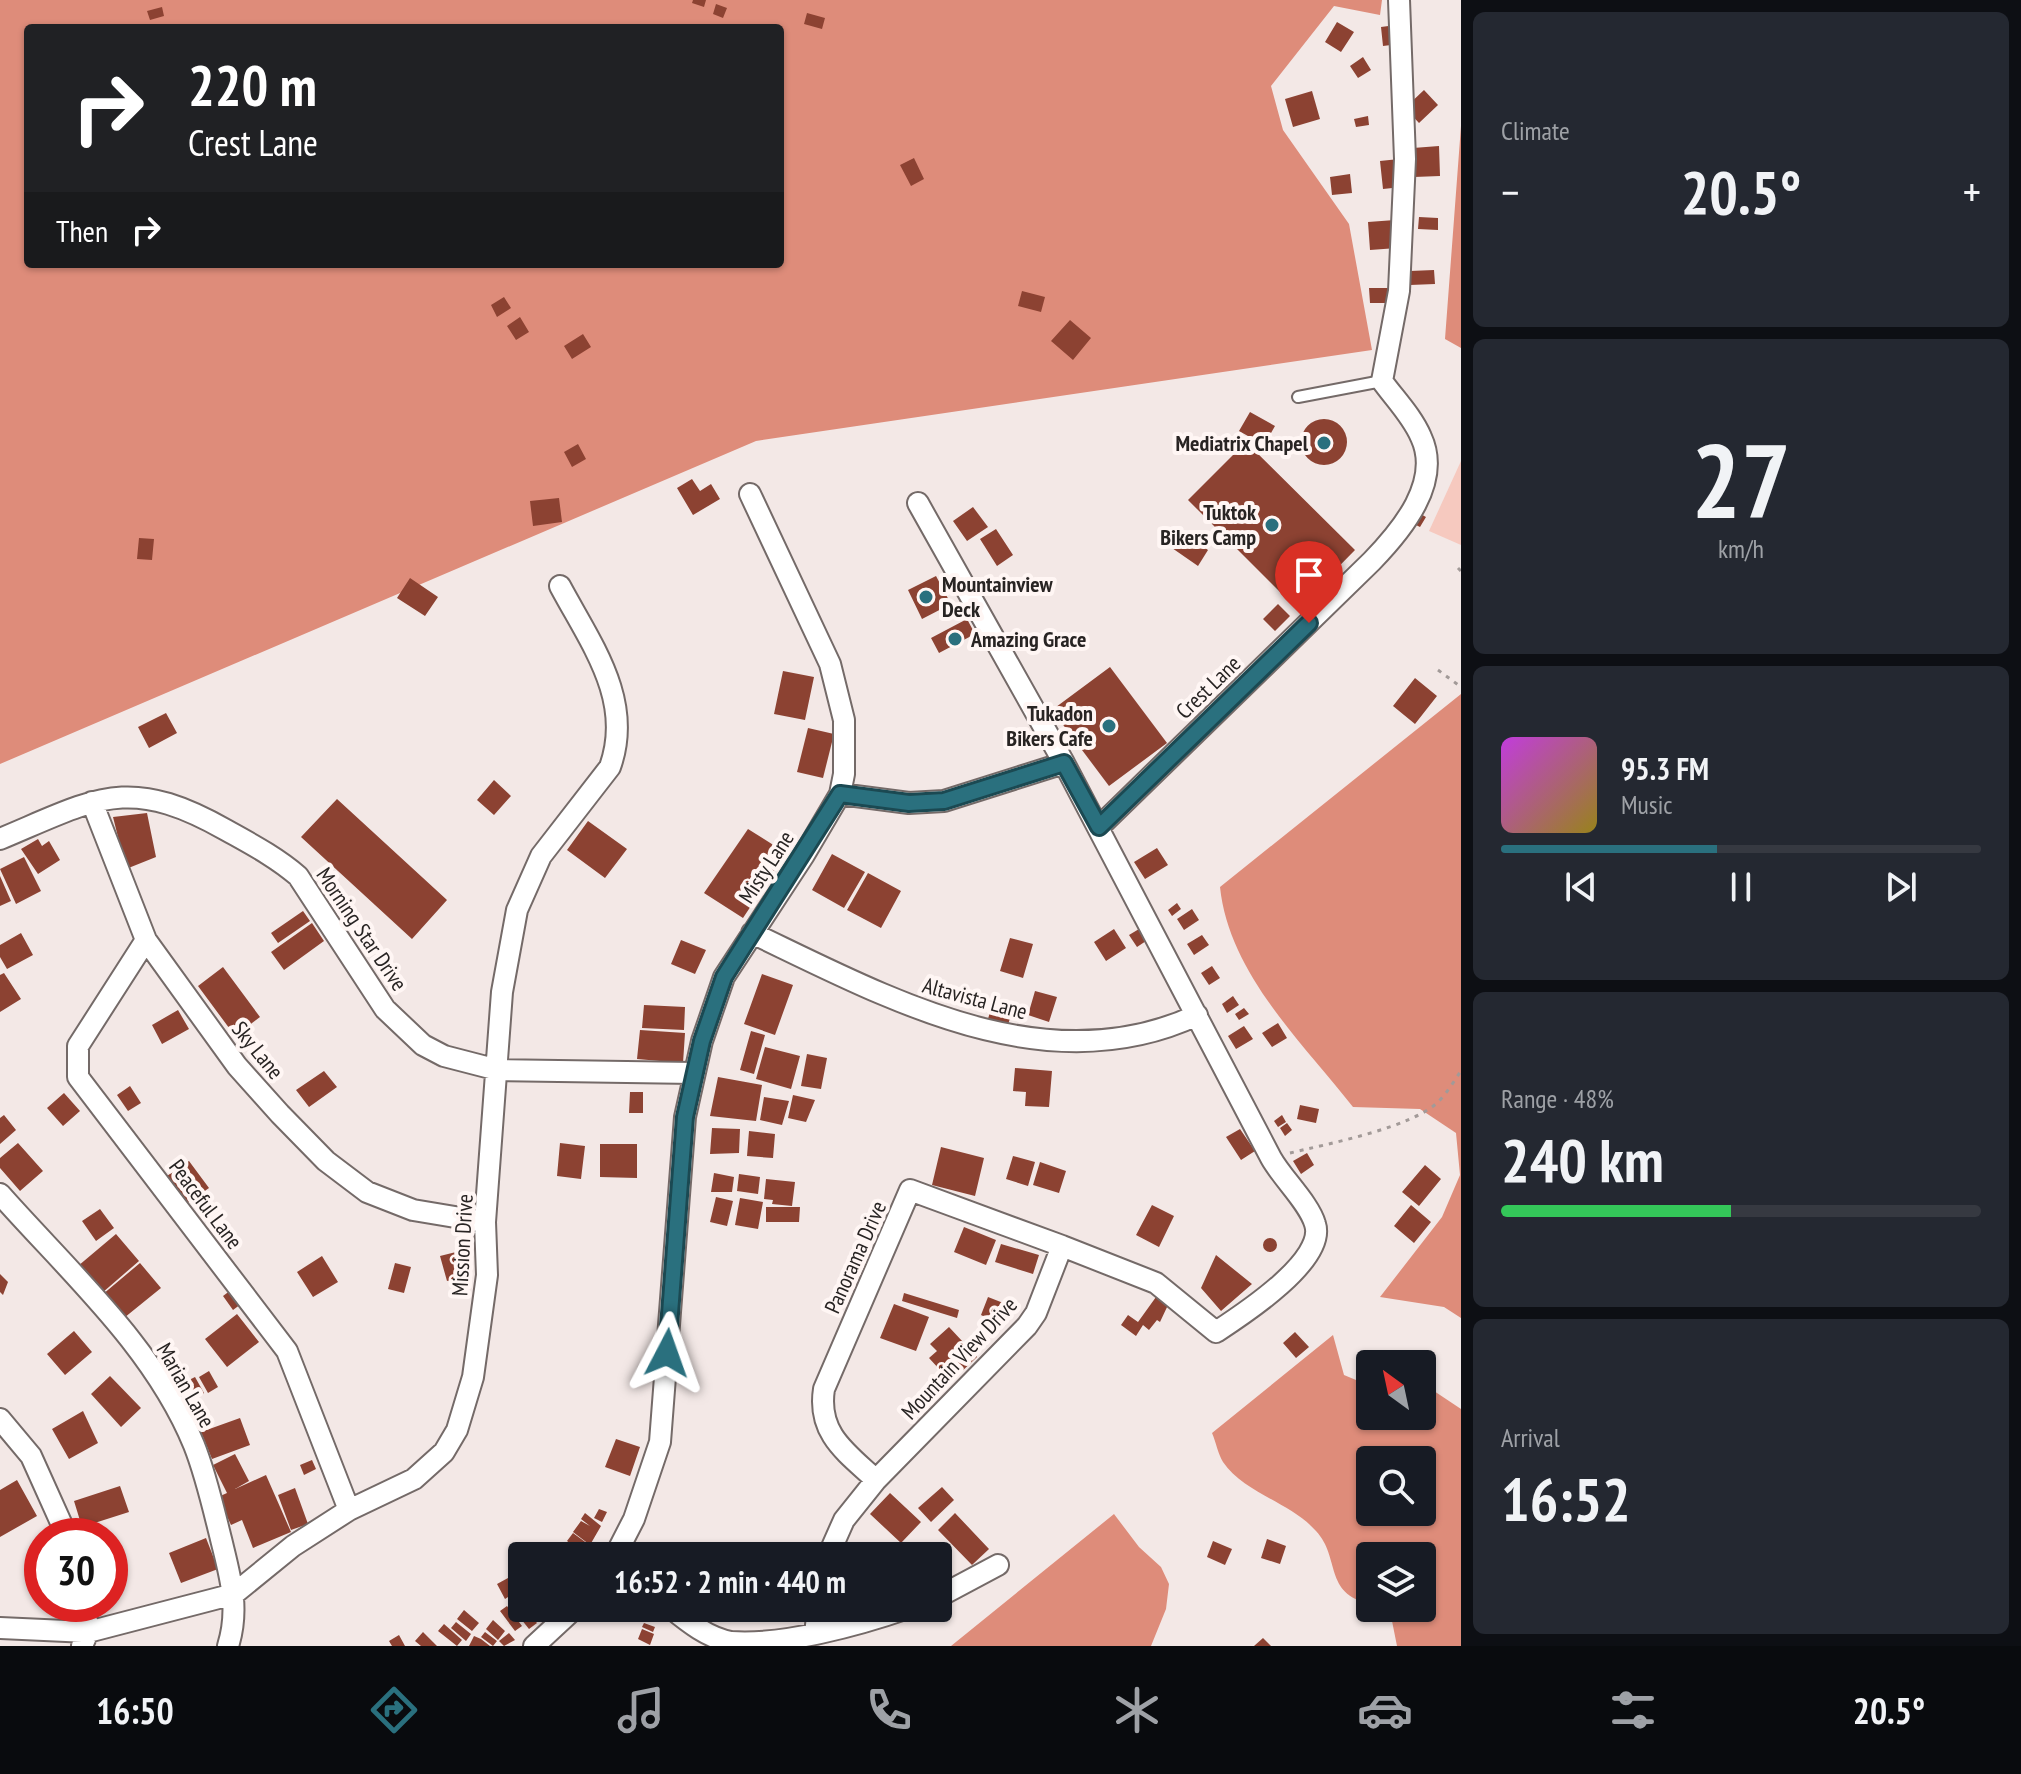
<!DOCTYPE html>
<html lang="en">
<head>
<meta charset="utf-8">
<style>
	:root { --surface:#171b24; --page:#242831; --text:#f1f3f6; --muted:#9ea1a6; --line:#363941; --accent:#2a707e }
	body { margin:0; font-family:"PT Sans Narrow",sans-serif; background:var(--page); color:var(--text); height:100vh; display:flex; flex-direction:column; font-size:30px; white-space:nowrap }
	* { box-sizing:border-box; margin:0 }
	p { font-size:26px; color:var(--muted) }
	.icon { flex:none; width:44px; height:44px; fill:none; stroke:currentColor; stroke-width:2; stroke-linecap:round; stroke-linejoin:round }
	.map { position:relative; flex:1; overflow:hidden }
	.details { display:flex; flex-direction:column; gap:12px; padding:12px; background:#0d0f14; width:560px }
	.details>* { flex:none }
	.hud { position:absolute; left:24px; top:24px; width:760px; height:244px; border-radius:8px; box-shadow:0 2px 6px #0004; background:#202124; color:#fff; overflow:hidden }
	.needle { width:52px; rotate:327deg }
	.controls { position:absolute; left:1356px; top:1350px; display:grid; gap:16px }
	.controls a { display:grid; place-items:center; width:80px; height:80px; border-radius:8px; background:var(--surface); box-shadow:0 2px 6px #0004; font-size:40px }
	.speed { position:absolute; left:24px; top:1518px; display:flex; gap:16px; font-size:40px; font-weight:700; text-align:center }
	.speed>* { display:grid; place-content:center; width:104px; height:104px; border-radius:50%; background:var(--surface); box-shadow:0 2px 6px #0004; line-height:1 }
	.speed .limit { border:12px solid #d22; background:#fff; color:#111 }
	.pin { position:absolute; display:grid; place-items:center; width:68px; height:68px; color:#fff; margin:-82px -34px; border-radius:50% 50% 50% 0; rotate:-45deg; box-shadow:0 0 8px #0007 }
	.pin .icon { rotate:45deg }
	.me { position:absolute; width:88px; margin:-44px; rotate:4deg; stroke-linejoin:round; filter:drop-shadow(0 0 6px #0008) }
	.turn { display:flex; align-items:center; gap:28px; height:168px; padding:0 32px; font-size:36px }
	.turn .icon { width:104px; height:104px; stroke-width:2.5 }
	.turn b { display:block; font-size:56px; line-height:68px }
	.then { display:flex; align-items:center; height:76px; padding:0 32px; background:#0003; gap:16px; font-size:30px }
	.big { font-size:60px; font-weight:700; line-height:1.1 }
	.details .widget { flex:1; display:flex; flex-direction:column; justify-content:center; gap:12px; min-width:0; padding:0 28px; border-radius:12px; background:var(--page) }
	.details .dial { align-items:center; gap:0 }
	.dial b { font-size:104px; line-height:1 }
	.song { display:flex; align-items:center; gap:24px }
	.cover { width:96px; height:96px; border-radius:12px; background:linear-gradient(135deg,hsl(290 70% 55%),hsl(50 70% 35%)) }
	.played { height:8px; border-radius:4px; background:linear-gradient(90deg,var(--accent) 45%,var(--line) 45%) }
	.keys { display:flex; justify-content:space-around; direction:ltr }
	.heat { display:flex; justify-content:space-between; align-items:center; font-size:44px; direction:ltr }
	.charge { height:12px; border-radius:6px; background:linear-gradient(90deg,#34c759 48%,var(--line) 0) }
	.trip { position:absolute; left:508px; top:1542px; width:444px; height:80px; border-radius:8px; background:var(--surface); box-shadow:0 2px 6px #0004; font-weight:700; line-height:80px; text-align:center }
	.dock { display:flex; height:128px; justify-content:space-around; align-items:center; background:#090b0e; color:var(--muted) }
	.dock .icon { width:56px; height:56px }
	.dock .active { color:var(--accent) }
	.dock b { font-size:36px; color:var(--text) }
	main { display:flex; flex:1; min-height:0 }
	.map>svg:first-child { display:block }
	.green { fill:#f6c9bf }
	.forest { fill:#de8c7a; fill-rule:evenodd }
	.building { fill:#8c4232 }
	.lines { fill:none; stroke-linecap:round; stroke-linejoin:round }
	.service-casing { stroke:#746a68; stroke-width:14 }
	.minor-casing { stroke:#746a68; stroke-width:24 }
	.path { stroke:#a29a98; stroke-width:3; stroke-dasharray:4 6; stroke-linecap:butt }
	.service { stroke:#fff; stroke-width:10 }
	.minor { stroke:#fff; stroke-width:20 }
	.route-casing { stroke:#1b4952; stroke-width:20 }
	.route { stroke:#2a707e; stroke-width:14 }
	.poi-dot { fill:#2a707e; stroke:#fff6f4; stroke-width:3 }
	.labels { text-anchor:middle; stroke-width:8; stroke-linejoin:round; paint-order:stroke }
	.poi-label { font-size:22px; font-weight:bold; fill:#282423; stroke:#fff6f4; text-anchor:end }
	.street-label { font-size:22px; fill:#282423; stroke:#fff6f4 }
</style>
</head>
<body>
<main>
<div class="map">
<svg width="1461" height="1646" viewBox="0 0 1461 1646">
	<rect width="100%" height="100%" fill="#f3e8e6"/>
	<path class="green" d="M1461,461v84l-32,-14z"/>
	<path class="forest" d="M0,0h1382l-2,15 -46,-9 -63,80 12,44 66,94 23,126 -616,91 -756,323zM28,28h752v236h-752z
		M1461,126v222l-16,-9z
		M1461,694v624l-17,-11 -64,-10 62,-80 18,-42 -4,-42 -36,-24 -67,-2c-52,-66 -124,-134 -133,-220z
		M1333,1335l11,40 12,5 14,-4v40h52v-33l39,26v237h-64l-6,-30 -12,-8h43v-52h-52v48c-47,-11 -29,-46 -54,-73 -26,-29 -72,-38 -93,-69 -5,-8 -7,-20 -11,-29zM1422,1460v52h-52v-52z
		M1114,1514l25,33 22,20 8,17 -3,25 -15,37h-200z"/>
	<path class="building" d="M693,0h13l-2,7 -12,-4z
		M716,4l11,4 -4,10 -10,-4z
		M162,7l2,9 -14,4 -3,-9z
		M807,13l18,5 -3,11 -18,-5z
		M1337,22l17,10 -13,20 -16,-10z
		M1396,25l3,19 -16,2 -2,-19z
		M1363,57l8,13 -13,8 -8,-12z
		M1424,90l14,15 -19,18 -14,-15z
		M1312,91l8,28 -27,8 -8,-28z
		M1368,116l1,9 -13,2 -2,-8z
		M1439,146l1,30 -26,1 -1,-29z
		M914,158l10,21 -13,7 -11,-21z
		M1399,159l3,28 -19,2 -3,-28z
		M1350,174l2,19 -20,2 -2,-18z
		M1419,217l19,1v12l-20,-1z
		M1395,220l2,28 -27,2 -2,-28z
		M1434,270l1,14 -25,1v-14z
		M1369,288h19l1,15h-19z
		M1022,291l23,6 -4,15 -23,-6z
		M504,297l7,11 -14,9 -6,-12z
		M520,317l9,15 -13,8 -9,-14z
		M1070,320l21,18 -18,22 -22,-19z
		M583,334l8,13 -19,12 -8,-13z
		M1250,412l25,14 -11,19 -25,-14z
		M1301 442a23 23 0 1 1 46 0a23 23 0 1 1-46 0Z
		M1246,442l109,108 -58,59 -109,-109z
		M578,444l8,15 -14,8 -8,-15z
		M692,479l8,12 11,-7 9,15 -27,16 -16,-27z
		M559,498l3,24 -29,4 -3,-25z
		M973,507l15,20 -21,14 -14,-20z
		M1417,512l9,5 -6,10 -8,-4z
		M996,529l17,26 -16,11 -17,-27z
		M1183,532l25,18 -10,16 -26,-18z
		M139,538l15,1 -2,21 -15,-1z
		M936,576l15,28 -29,15 -14,-29z
		M410,578l28,19 -13,19 -28,-18z
		M1278,604l12,12 -15,15 -12,-12z
		M967,619l8,15 -36,19 -8,-15z
		M1110,667l57,76 -58,43 -57,-76z
		M783,671l31,6 -9,43 -31,-6z
		M1415,678l22,18 -22,28 -22,-18z
		M166,713l11,20 -28,15 -11,-21z
		M808,728l26,6 -11,44 -26,-6z
		M494,780l17,16 -17,19 -17,-15z
		M337,799l110,101 -35,39 -111,-102z
		M147,813l9,44 -30,12 -13,-52z
		M588,821l39,28 -22,29 -38,-28z
		M748,829l38,24 -43,65 -39,-25z
		M38,839l4,7 7,-5 11,19 -22,14 -17,-25z
		M1157,848l11,17 -23,14 -11,-17z
		M832,854l33,18 -21,36 -32,-18z
		M24,857l17,34 -25,13 -16,-35z
		M868,873l33,18 -20,37 -34,-18z
		M0,876l11,25 -11,5z
		M1177,903l4,6 -9,7 -4,-6z
		M1192,909l7,11 -15,10 -7,-11z
		M303,911l7,10 -32,22 -7,-10z
		M312,923l12,18 -40,29 -13,-18z
		M1114,929l12,19 -20,13 -12,-19z
		M1139,929l7,12 -9,6 -8,-12z
		M21,933l12,22 -26,14 -7,-12v-12z
		M1202,935l7,10 -15,10 -7,-11z
		M1010,938l23,6 -10,34 -23,-7z
		M681,940l25,10 -11,24 -24,-10z
		M1212,966l8,12 -11,7 -8,-12z
		M223,967l37,50 -25,19 -37,-50z
		M4,973l17,26 -21,13v-37z
		M762,974l31,11 -18,50 -31,-11z
		M1035,991l22,6 -8,25 -21,-7z
		M1233,996l6,9 -12,8 -5,-9z
		M644,1005l41,2 -1,23 -42,-2z
		M992,1005l20,6 -4,14 -20,-6z
		M1244,1008l5,6 -10,6 -4,-6z
		M178,1010l11,19 -27,15 -10,-19z
		M1278,1023l9,15 -15,9 -10,-14z
		M1244,1026l9,13 -17,10 -8,-13z
		M640,1030l45,3 -2,30 -46,-4z
		M751,1031l14,4 -11,39 -14,-4z
		M765,1047l35,9 -9,33 -35,-10z
		M807,1054l20,4 -6,31 -20,-3z
		M1015,1068l37,3 -3,36 -24,-1 1,-14 -13,-1z
		M324,1071l13,16 -28,20 -13,-17z
		M718,1077l44,8 -6,36 -46,-5z
		M130,1086l11,17 -13,8 -11,-16z
		M630,1092h13v21h-14z
		M64,1093l16,18 -17,15 -16,-18z
		M793,1095l22,5 -9,22 -18,-4z
		M764,1097l25,4 -7,24 -22,-5z
		M1300,1105l19,4 -3,14 -19,-4z
		M4,1115l12,15 -16,14v-26z
		M1282,1115l4,7 -8,5 -4,-6z
		M1287,1123l5,7 -7,6 -5,-8z
		M712,1128l28,1 -1,24 -29,1z
		M1240,1129l15,22 -14,9 -15,-23z
		M749,1131l26,3 -2,24 -26,-2z
		M18,1143l25,28 -23,20 -20,-23v-10z
		M560,1143l25,3 -4,33 -24,-3z
		M600,1144h37v34l-37,-1z
		M941,1147l43,11 -9,38 -43,-11z
		M1307,1153l7,12 -13,9 -8,-13z
		M1013,1156l22,6 -7,24 -22,-7z
		M189,1161l20,27 -23,16 -19,-28z
		M1040,1162l26,9 -7,22 -26,-8z
		M1425,1165l16,14 -22,27 -17,-14z
		M714,1173l20,4 -2,15h-21z
		M739,1174l21,3 -2,17 -21,-3z
		M766,1179l29,3 -3,24 -20,-2 1,-4 -9,-1z
		M716,1197l17,4 -6,25 -17,-4z
		M740,1198l23,4 -5,27 -23,-4z
		M1152,1205l22,11 -15,31 -23,-12z
		M1411,1205l20,17 -17,21 -20,-17z
		M766,1207h34l-1,15h-33z
		M100,1209l14,19 -18,13 -14,-20z
		M964,1227l32,13 -10,25 -32,-13z
		M116,1234l23,27 -37,32 -24,-27z
		M1263 1245a7 7 0 1 1 14 0a7 7 0 1 1-14 0Z
		M1001,1244l38,11 -6,19 -38,-12z
		M456,1252l6,25 -15,4 -7,-25z
		M1216,1255l36,29 -31,27 -20,-23z
		M322,1256l16,26 -25,15 -16,-25z
		M140,1263l21,25 -42,34 -23,-22z
		M395,1263l16,4 -7,26 -16,-4z
		M0,1274l8,8 -5,13 -3,-3z
		M231,1290l10,14 -8,6 -10,-14z
		M904,1293l55,17 -2,8 -55,-17z
		M988,1297l23,9 -2,7 -16,-6 -4,12 -8,-4z
		M1156,1297l12,8 -8,17 -3,-2 -8,10 -6,-5 -7,11 -15,-11 7,-10 10,7z
		M894,1304l35,13 -13,34 -36,-13z
		M237,1314l22,28 -32,25 -22,-28z
		M949,1327l28,30 -18,17 -11,-12 -8,8 -11,-12 8,-7 -7,-7z
		M74,1331l18,21 -27,23 -18,-21z
		M1295,1332l14,15 -13,11 -13,-15z
		M209,1371l9,16 -10,6 -9,-16z
		M110,1376l31,32 -20,19 -30,-33z
		M195,1377l9,16 -7,5 -10,-17z
		M83,1411l15,32 -29,16 -17,-30z
		M240,1418l10,27 -38,14 -11,-27z
		M616,1439l24,8 -10,29 -25,-9z
		M235,1454l14,27 -14,8 31,-14 25,57 -38,16 -11,-28 -11,5 -13,-28 9,-4 -14,-28z
		M312,1460l4,9 -12,6 -4,-10z
		M17,1480l20,36 -37,21v-47z
		M120,1486l9,26 -47,15 -8,-26z
		M942,1487l12,13 -23,22 -13,-14z
		M295,1488l13,36 -17,6 -13,-35z
		M890,1493l31,29 -20,21 -31,-29z
		M599,1509l8,3 -5,10 -8,-4z
		M585,1513l16,13 -11,19 -17,-13 8,-11 9,5 -9,-7z
		M955,1513l34,36 -17,16 -34,-35z
		M573,1533l19,14 -7,8 -18,-14z
		M206,1538l12,31 -37,14 -12,-30z
		M1267,1539l19,7 -6,18 -19,-6z
		M1213,1541l19,8 -7,16 -18,-8z
		M568,1544l16,12h-14l-8,-6z
		M508,1578l8,14 -11,7 -8,-15z
		M516,1599l21,24 -8,6 -20,-25z
		M507,1606l15,20 -7,5 -15,-20z
		M525,1608h20l-13,10z
		M772,1608h38l-1,13 -38,-3z
		M838,1608h20v1l-18,5z
		M464,1610l15,13 -7,8 -15,-12z
		M493,1620l12,11 -7,9 -12,-11z
		M456,1622l15,12 -5,7 -15,-13z
		M644,1623l11,4 -2,5 -11,-5z
		M444,1624l18,16 -5,6 -19,-15z
		M642,1629l12,5 -4,11 -12,-6z
		M423,1632l14,14h-16l-6,-5z
		M485,1632l12,9 -4,5 -12,-9z
		M509,1633l6,7 -11,6 -5,-5z
		M399,1635l6,11h-13l-3,-5z
		M474,1636l7,3 9,7h-21z
		M1263,1638l8,8h-17z"/>
	<g class="lines">
		<defs>
			<path id="service" d="M1298,397l84,-16"/>
			<path id="minor" d="M840,794l69,9 35,-2 120,-38
				M92,802l54,138 91,126 43,48 46,47 41,31 46,18 72,12
				M1099,827l273,-266c30,-31 70,-79 49,-124 -9,-21 -26,-38 -39,-56l17,-90 6,-132 -6,-159
				M0,839c96,-40 127,-65 226,-9 25,14 50,27 72,46l87,133 38,36 21,11 54,14 196,3
				M752,933c136,65 294,153 445,82
				M146,940l-68,106v31l209,274 62,159
				M0,1194c69,78 154,153 194,251 12,30 19,62 27,94 9,37 19,69 7,107
				M0,1419l31,37 36,80
				M876,1480c-29,-27 -59,-46 -52,-91l86,-199 152,56
				M615,1556l19,-37 26,-77 25,-325 17,-76 22,-64 80,-122 36,-61 4,-20v-54l-14,-56 -80,-170
				M828,1556l16,-36 32,-40 151,-154 9,-13 26,-67 94,37 60,49c26,-17 111,-72 99,-108 -6,-21 -33,-46 -44,-66l-207,-395 -146,-260
				M938,1597l60,-32
				M671,1608c17,14 37,30 60,34 52,4 128,-17 177,-34
				M0,1628l88,4 146,-38 59,-48 56,-36 65,-31 30,-27 13,-22 16,-53 14,-102 -2,-53 17,-230 15,-82 24,-54 69,-89c24,-67 -19,-123 -50,-181
				M815,1634l3,-26
				M82,1646l6,-14 -3,-28
				M534,1646l41,-38"/>
		</defs>
		<use href="#service" class="service-casing"/>
		<use href="#minor" class="minor-casing"/>
		<path class="path" d="M1458,568l3,3
			M1438,670l23,17
			M1290,1153c37,-9 121,-25 148,-51 9,-9 16,-21 23,-31"/>
		<use href="#service" class="service"/>
		<use href="#minor" class="minor"/>
	</g>
	<g class="lines">
		<defs>
			<path id="route" d="M667,1353l18,-236 17,-76 22,-64 116,-183 69,9 35,-2 120,-38 35,64 210,-204"/>
		</defs>
		<use href="#route" class="route-casing"/>
		<use href="#route" class="route"/>
	</g>
	<g class="poi-dot">
		<circle cx="1324" cy="443" r="8"/>
		<circle cx="1272" cy="525" r="8"/>
		<circle cx="926" cy="597" r="8"/>
		<circle cx="955" cy="639" r="8"/>
		<circle cx="1109" cy="726" r="8"/>
	</g>
	<g class="labels">
		<g class="poi-label">
			<text x="1308" y="451">Mediatrix Chapel</text>
			<text x="1256" y="520">Tuktok<tspan x="1256" dy="25">Bikers Camp</tspan></text>
			<text x="942" y="592" text-anchor="start">Mountainview<tspan x="942" dy="25">Deck</tspan></text>
			<text x="971" y="647" text-anchor="start">Amazing Grace</text>
			<text x="1093" y="721">Tukadon<tspan x="1093" dy="25">Bikers Cafe</tspan></text>
		</g>
		<g class="street-label">
			<text transform="translate(1208 687) rotate(-44)" y="8">Crest Lane</text>
			<text transform="translate(766 867) rotate(-57)" y="8">Misty Lane</text>
			<text transform="translate(362 929) rotate(56)" y="8">Morning Star Drive</text>
			<text transform="translate(975 998) rotate(15)" y="8">Altavista Lane</text>
			<text transform="translate(258 1050) rotate(51)" y="8">Sky Lane</text>
			<text transform="translate(206 1204) rotate(53)" y="8">Peaceful Lane</text>
			<text transform="translate(462 1245) rotate(-87)" y="8">Mission Drive</text>
			<text transform="translate(855 1257) rotate(-66)" y="8">Panorama Drive</text>
			<text transform="translate(959 1358) rotate(-47)" y="8">Mountain View Drive</text>
			<text transform="translate(186 1385) rotate(60)" y="8">Marian Lane</text>
		</g>
	</g>
</svg>
<div class="controls">
<a><svg class="needle" viewBox="-14 -14 28 28"><path d="M0-13l5 13h-10z" fill="#e53935"/><path d="M0 13l5-13h-10z" fill="#9ea1a6"/></svg></a>
<a><svg class="icon" aria-label="search" viewBox="0 0 24 24"><circle cx="10" cy="10" r="6"/><path d="M15 15l6 6"/></svg></a>
<a><svg class="icon" aria-label="layers" viewBox="0 0 24 24"><path d="M12 4l9 5-9 5-9-5zM3 14l9 5 9-5"/></svg></a>
</div>
<div class="speed"><div class="limit">30</div></div>
<div class="pin" style="left:1309px;top:623px;background:#d93025"><svg class="icon" aria-label="arrive" viewBox="0 0 24 24"><path d="M6 21V4h12l-3 4 3 4H6"/></svg></div>
<svg class="me" style="left:667px;top:1353px" viewBox="-20 -20 40 40"><path d="M0-17L14 15 0 8-14 15z" fill="#2a707e" stroke="#fff" stroke-width="4"/></svg>
<div class="trip">16:52 · 2 min · 440 m</div>
<div class="hud">
<div class="turn"><svg class="icon" aria-label="right" viewBox="0 0 24 24"><path d="M7 20v-9h11M14 6l5 5-5 5"/></svg><div><b>220 m</b>Crest Lane</div></div>
<div class="then">Then<svg class="icon" aria-label="right" viewBox="0 0 24 24"><path d="M7 20v-9h11M14 6l5 5-5 5"/></svg></div>
</div>
</div>
<section class="details">
<div class="widget"><p>Climate</p>
<div class="heat"><a>−</a><b class="big">20.5°</b><a>+</a></div>
</div>
<div class="widget dial"><b>27</b><p>km/h</p></div>
<div class="widget">
<div class="song"><i class="cover"></i><div><b>95.3 FM</b><p>Music</p></div></div>
<div class="played"></div>
<div class="keys"><svg class="icon" aria-label="previous" viewBox="0 0 24 24"><path d="M18 5L8 12l10 7zM5 5v14"/></svg><svg class="icon" aria-label="pause" viewBox="0 0 24 24"><path d="M8 5v14M16 5v14"/></svg><svg class="icon" aria-label="next" viewBox="0 0 24 24"><path d="M6 5l10 7-10 7zM19 5v14"/></svg></div>
</div>
<div class="widget"><p>Range · 48%</p><b class="big">240 km</b><div class="charge"></div></div>
<div class="widget"><p>Arrival</p><b class="big">16:52</b></div>
</section>
</main>
<nav class="dock">
<b>16:50</b>
<svg class="icon active" aria-label="directions" viewBox="0 0 24 24"><path d="M12 3l9 9-9 9-9-9zM9 14v-3h6M13 9l2 2-2 2"/></svg>
<svg class="icon" aria-label="music" viewBox="0 0 24 24"><path d="M9 18V5l10-2v13"/><circle cx="6" cy="18" r="3"/><circle cx="16" cy="16" r="3"/></svg>
<svg class="icon" aria-label="phone" viewBox="0 0 24 24"><path d="M5 4h4l2 5-3 2q2 4 5 5l2-3 5 2v4C11 20 4 13 5 4z"/></svg>
<svg class="icon" aria-label="climate" viewBox="0 0 24 24"><path d="M12 3v18M4 7l16 10M4 17L20 7"/></svg>
<svg class="icon" aria-label="car" viewBox="0 0 24 24"><path d="M5 17H2v-5l4-1 3-4h7l3 4 3 1v5h-3M9 17h6M6 11h13"/><circle cx="7" cy="17" r="2"/><circle cx="17" cy="17" r="2"/></svg>
<svg class="icon" aria-label="filters" viewBox="0 0 24 24"><path d="M4 7h16M4 17h16"/><circle cx="9" cy="7" r="2"/><circle cx="15" cy="17" r="2"/></svg>
<b>20.5°</b>
</nav>
</body>
</html>
